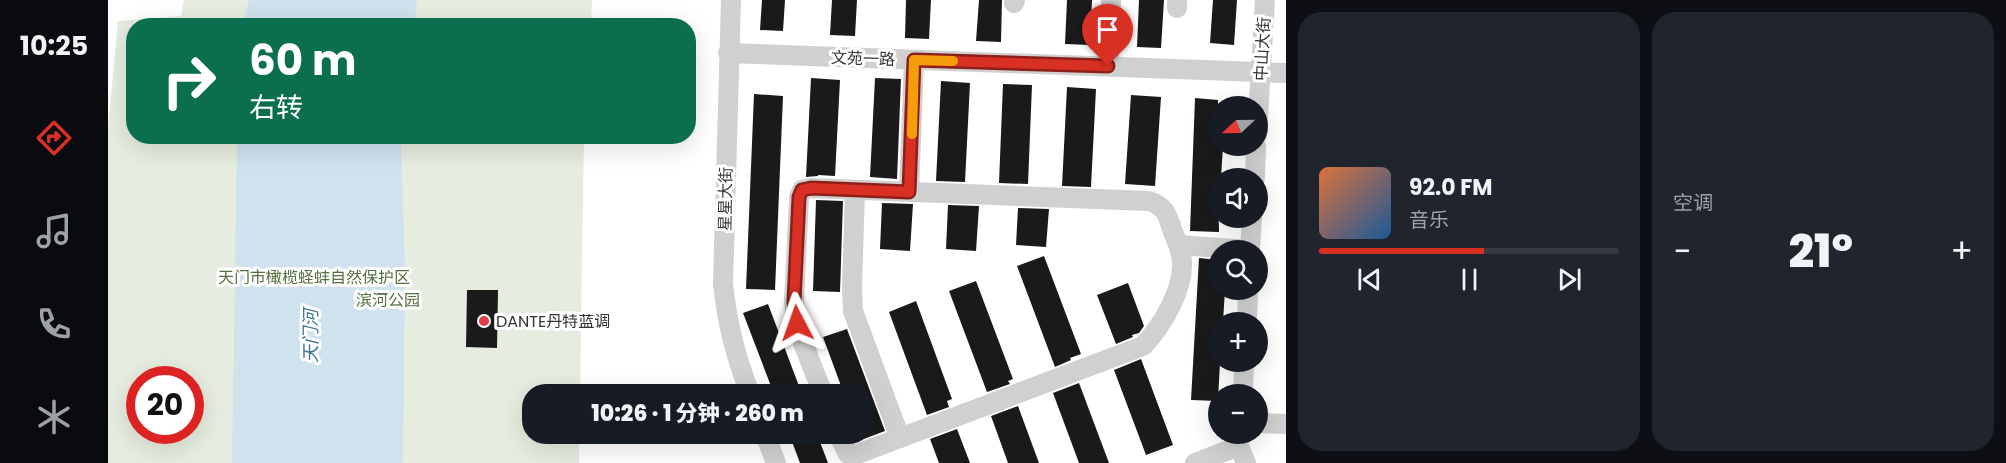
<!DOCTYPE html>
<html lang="zh">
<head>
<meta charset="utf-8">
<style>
	:root { --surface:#171b24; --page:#20242c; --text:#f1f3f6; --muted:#9ea1a6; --line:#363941; --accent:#d93025 }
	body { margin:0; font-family:Poppins,"Noto Sans SC",sans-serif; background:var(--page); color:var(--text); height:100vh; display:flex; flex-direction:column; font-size:22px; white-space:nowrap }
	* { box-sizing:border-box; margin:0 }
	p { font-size:20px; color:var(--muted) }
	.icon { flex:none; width:33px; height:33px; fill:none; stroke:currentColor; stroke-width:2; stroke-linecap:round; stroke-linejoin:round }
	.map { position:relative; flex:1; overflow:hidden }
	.sheet { display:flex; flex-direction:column; gap:12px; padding:12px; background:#0d0f14; width:720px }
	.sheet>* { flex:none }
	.top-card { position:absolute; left:18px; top:18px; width:570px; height:126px; border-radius:24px; box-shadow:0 6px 24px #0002; background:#0b6e4f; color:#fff; overflow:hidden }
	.needle { width:39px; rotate:248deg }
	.buttons { position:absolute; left:1100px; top:96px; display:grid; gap:12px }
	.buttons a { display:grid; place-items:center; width:60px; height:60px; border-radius:50%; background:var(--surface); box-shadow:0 6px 24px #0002; font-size:30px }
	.speed { position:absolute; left:18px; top:366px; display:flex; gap:12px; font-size:30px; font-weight:700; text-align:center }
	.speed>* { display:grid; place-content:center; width:78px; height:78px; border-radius:50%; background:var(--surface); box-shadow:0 6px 24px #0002; line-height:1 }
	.speed .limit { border:9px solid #d22; background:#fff; color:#111 }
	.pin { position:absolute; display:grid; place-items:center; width:51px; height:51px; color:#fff; margin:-62px -26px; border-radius:50% 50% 50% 0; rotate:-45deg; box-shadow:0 0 6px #0007 }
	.pin .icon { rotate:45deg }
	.me { position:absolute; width:66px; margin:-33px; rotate:356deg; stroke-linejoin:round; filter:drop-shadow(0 0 4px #0008) }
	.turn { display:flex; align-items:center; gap:21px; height:126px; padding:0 24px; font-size:27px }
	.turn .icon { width:78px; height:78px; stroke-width:2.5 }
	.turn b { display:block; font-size:42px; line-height:51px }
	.big { font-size:45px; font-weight:800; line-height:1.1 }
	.sheet .card { flex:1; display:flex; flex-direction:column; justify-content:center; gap:9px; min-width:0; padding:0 21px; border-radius:24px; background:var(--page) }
	.song { display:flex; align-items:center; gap:18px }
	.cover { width:72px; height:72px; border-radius:9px; background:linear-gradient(135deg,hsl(20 70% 55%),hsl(210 70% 35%)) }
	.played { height:6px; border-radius:3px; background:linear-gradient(90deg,var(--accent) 55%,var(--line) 55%) }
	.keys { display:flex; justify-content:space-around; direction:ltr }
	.heat { display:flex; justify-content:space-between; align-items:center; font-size:33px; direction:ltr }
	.sheet .tiles { flex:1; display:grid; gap:12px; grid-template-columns:repeat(2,1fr) }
	.trip { position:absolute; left:414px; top:384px; width:351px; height:60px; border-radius:24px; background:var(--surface); box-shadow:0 6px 24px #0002; font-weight:800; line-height:60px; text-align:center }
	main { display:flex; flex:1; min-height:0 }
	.menu { display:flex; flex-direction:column; width:108px; justify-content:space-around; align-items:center; background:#090b0e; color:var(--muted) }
	.menu .icon { width:42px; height:42px }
	.menu .on { color:var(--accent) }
	.menu b { font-size:27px; color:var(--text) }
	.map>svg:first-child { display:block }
	.green { fill:#e6ecdf; fill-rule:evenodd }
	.water { fill:#cfe2ee }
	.building { fill:#1a1a1a }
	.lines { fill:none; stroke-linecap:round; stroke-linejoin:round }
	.minor { stroke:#d0d0d0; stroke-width:20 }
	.route-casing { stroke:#8d1f18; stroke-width:15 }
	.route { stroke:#d93025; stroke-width:10 }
	.slow { stroke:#f59e0b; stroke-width:10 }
	.poi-dot { fill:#e63946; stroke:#fff; stroke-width:2 }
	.labels { text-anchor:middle; stroke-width:6; stroke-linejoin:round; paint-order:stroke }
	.street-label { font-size:16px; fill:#333; stroke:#fff }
	.park-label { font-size:16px; fill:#56703f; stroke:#fff }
	.poi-label { font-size:16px; fill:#333; stroke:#fff; text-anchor:start }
	.water-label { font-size:18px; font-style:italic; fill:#3f7597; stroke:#fff }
</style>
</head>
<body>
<main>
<nav class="menu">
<b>10:25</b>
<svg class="icon on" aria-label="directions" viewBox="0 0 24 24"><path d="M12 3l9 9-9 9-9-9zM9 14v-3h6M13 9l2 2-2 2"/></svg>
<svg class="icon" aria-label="music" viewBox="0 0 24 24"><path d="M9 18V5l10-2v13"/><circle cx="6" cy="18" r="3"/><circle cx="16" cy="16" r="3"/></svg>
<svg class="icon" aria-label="phone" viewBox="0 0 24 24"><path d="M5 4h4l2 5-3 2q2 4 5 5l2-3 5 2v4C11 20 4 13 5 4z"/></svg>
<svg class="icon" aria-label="climate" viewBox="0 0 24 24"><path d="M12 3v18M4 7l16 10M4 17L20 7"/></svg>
</nav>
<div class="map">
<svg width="1178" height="463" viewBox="0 0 1178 463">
	<rect width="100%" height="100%" fill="#fff"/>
	<path class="green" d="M76,0h408l-1,25 -457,1v110l450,1 -4,257h-48v40h47v29h-471v-334l10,-108 63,-5zM32,380h50v50h-50z"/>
	<path class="water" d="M141,0h168l-3,25h-171z
		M129,137h164l4,133 -2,193h-171z"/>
	<path class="building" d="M654,0h23l-2,31 -23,-1z
		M724,0h25l-2,36 -25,-1z
		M798,0h25l-2,39 -24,-1z
		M871,0h23l-1,42 -25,-1z
		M959,0h25l-2,45 -25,-1z
		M1031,0h25l-3,48 -24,-1z
		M1105,0h24l-3,45 -24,-2z
		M703,78l29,2 -5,96 -17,-1v1l-12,1z
		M767,78l26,1 -4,100 -27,-2z
		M833,81l29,2 -5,99 -29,-1z
		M895,84l29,1 -4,99 -29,-1z
		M959,87l29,2 -5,98 -29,-1z
		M646,94l29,2 -8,194 -29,-1z
		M1023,95l30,2 -6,89 -30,-2z
		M1087,98l23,2v46h5l-2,32h-3l1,54 -29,-1z
		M708,200l27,1 -3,91 -27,-1z
		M774,203l31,1 -3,47 -30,-2z
		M840,205l31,1 -3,45 -30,-2z
		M910,208l31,1 -3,38 -30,-2z
		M936,256l37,98 -11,4 1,2 -16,7 -38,-101z
		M1091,258l19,2v30h7l-2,32h-5v40h2l-2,39 -27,-1z
		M868,281l37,98 -5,2 2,3 -23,8 -38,-101z
		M1020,283l16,43 -5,7 -7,2 1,2 -17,7 -19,-49z
		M359,290h31l-1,58 -31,-1z
		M808,301l36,98 -5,2 2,6 -22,8 -38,-103z
		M660,304l34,90h-28l-31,-81z
		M739,329l38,102 -24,9 -2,-6h3v-40h-18l-21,-57z
		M1033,359l32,86 -27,10 -32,-85z
		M971,383l30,80h-30l-26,-70z
		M910,406l21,57h-31l-17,-47z
		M849,429l13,34h-31l-9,-24z
		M697,434h12l11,29h-28l-9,-24z"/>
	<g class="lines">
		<path class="minor" d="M623,0l-8,284c5,43 12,70 27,110
			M906,3l1,-3
			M1069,8v-8
			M620,53l558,20
			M1000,66l3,-66
			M1149,135l8,-135
			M1147,178l1,-32
			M747,190l-3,99 1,22 47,127
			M801,192l5,-132
			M1070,245l72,5
			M1142,250l2,-32
			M1139,322l1,-32
			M715,394l-20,-51 -6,-20 -3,-21 5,-105 3,-7 9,-2 338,13c17,5 19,16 24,31 4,10 9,20 9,31 1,28 -20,63 -39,83l-288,109 -7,-1 -10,-20
			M1135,394l1,-32
			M1149,423l29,1
			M657,434l11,29
			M1132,434l-1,12 7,17
			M1087,463l44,-17"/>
	</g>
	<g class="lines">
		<defs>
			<path id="route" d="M689,323l-3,-21 5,-105 3,-7 9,-2 98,4 5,-132 194,6"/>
		</defs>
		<use href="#route" class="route-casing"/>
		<use href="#route" class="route"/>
		<path class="slow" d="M804,134l2,-74 39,1"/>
	</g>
	<circle class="poi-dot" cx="376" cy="321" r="6"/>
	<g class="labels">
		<g class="street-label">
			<text transform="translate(1154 49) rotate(-87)" y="6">中山大街</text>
			<text transform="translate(755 58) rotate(2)" y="6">文苑一路</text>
			<text transform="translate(617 199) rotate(-89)" y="6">星星大街</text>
		</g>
		<g class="park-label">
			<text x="206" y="283">天门市橄榄蛏蚌自然保护区</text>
			<text x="280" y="306">滨河公园</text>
		</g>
		<g class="poi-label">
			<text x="388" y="327">DANTE丹特蓝调</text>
		</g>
		<g class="water-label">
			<text transform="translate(203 336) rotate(-90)" y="6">天门河</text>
		</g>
	</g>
</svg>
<div class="buttons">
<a><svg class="needle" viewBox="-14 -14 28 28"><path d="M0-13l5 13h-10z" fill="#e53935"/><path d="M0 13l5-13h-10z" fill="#9ea1a6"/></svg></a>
<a><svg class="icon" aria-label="sound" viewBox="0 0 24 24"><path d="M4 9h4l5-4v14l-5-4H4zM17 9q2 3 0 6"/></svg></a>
<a><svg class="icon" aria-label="search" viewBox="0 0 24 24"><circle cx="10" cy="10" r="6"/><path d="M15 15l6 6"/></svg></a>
<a>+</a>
<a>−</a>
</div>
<div class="speed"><div class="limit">20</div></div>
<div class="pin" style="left:1000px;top:66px;background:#d93025"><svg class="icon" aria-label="arrive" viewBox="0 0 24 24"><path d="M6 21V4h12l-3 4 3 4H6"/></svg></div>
<svg class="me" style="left:689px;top:323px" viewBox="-20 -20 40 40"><path d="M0-17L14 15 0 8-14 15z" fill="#d93025" stroke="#fff" stroke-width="4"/></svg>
<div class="trip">10:26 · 1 分钟 · 260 m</div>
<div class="top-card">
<div class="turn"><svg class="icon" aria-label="right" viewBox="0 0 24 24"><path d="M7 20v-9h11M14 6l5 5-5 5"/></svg><div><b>60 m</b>右转</div></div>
</div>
</div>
<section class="sheet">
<div class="tiles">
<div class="card">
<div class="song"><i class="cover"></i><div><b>92.0 FM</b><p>音乐</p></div></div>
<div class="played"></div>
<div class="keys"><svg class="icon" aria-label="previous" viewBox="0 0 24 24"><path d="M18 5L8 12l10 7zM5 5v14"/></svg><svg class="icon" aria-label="pause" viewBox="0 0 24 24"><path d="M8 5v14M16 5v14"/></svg><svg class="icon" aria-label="next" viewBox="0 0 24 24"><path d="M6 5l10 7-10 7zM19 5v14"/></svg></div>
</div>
<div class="card"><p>空调</p>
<div class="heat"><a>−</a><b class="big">21°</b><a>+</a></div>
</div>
</div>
</section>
</main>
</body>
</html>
